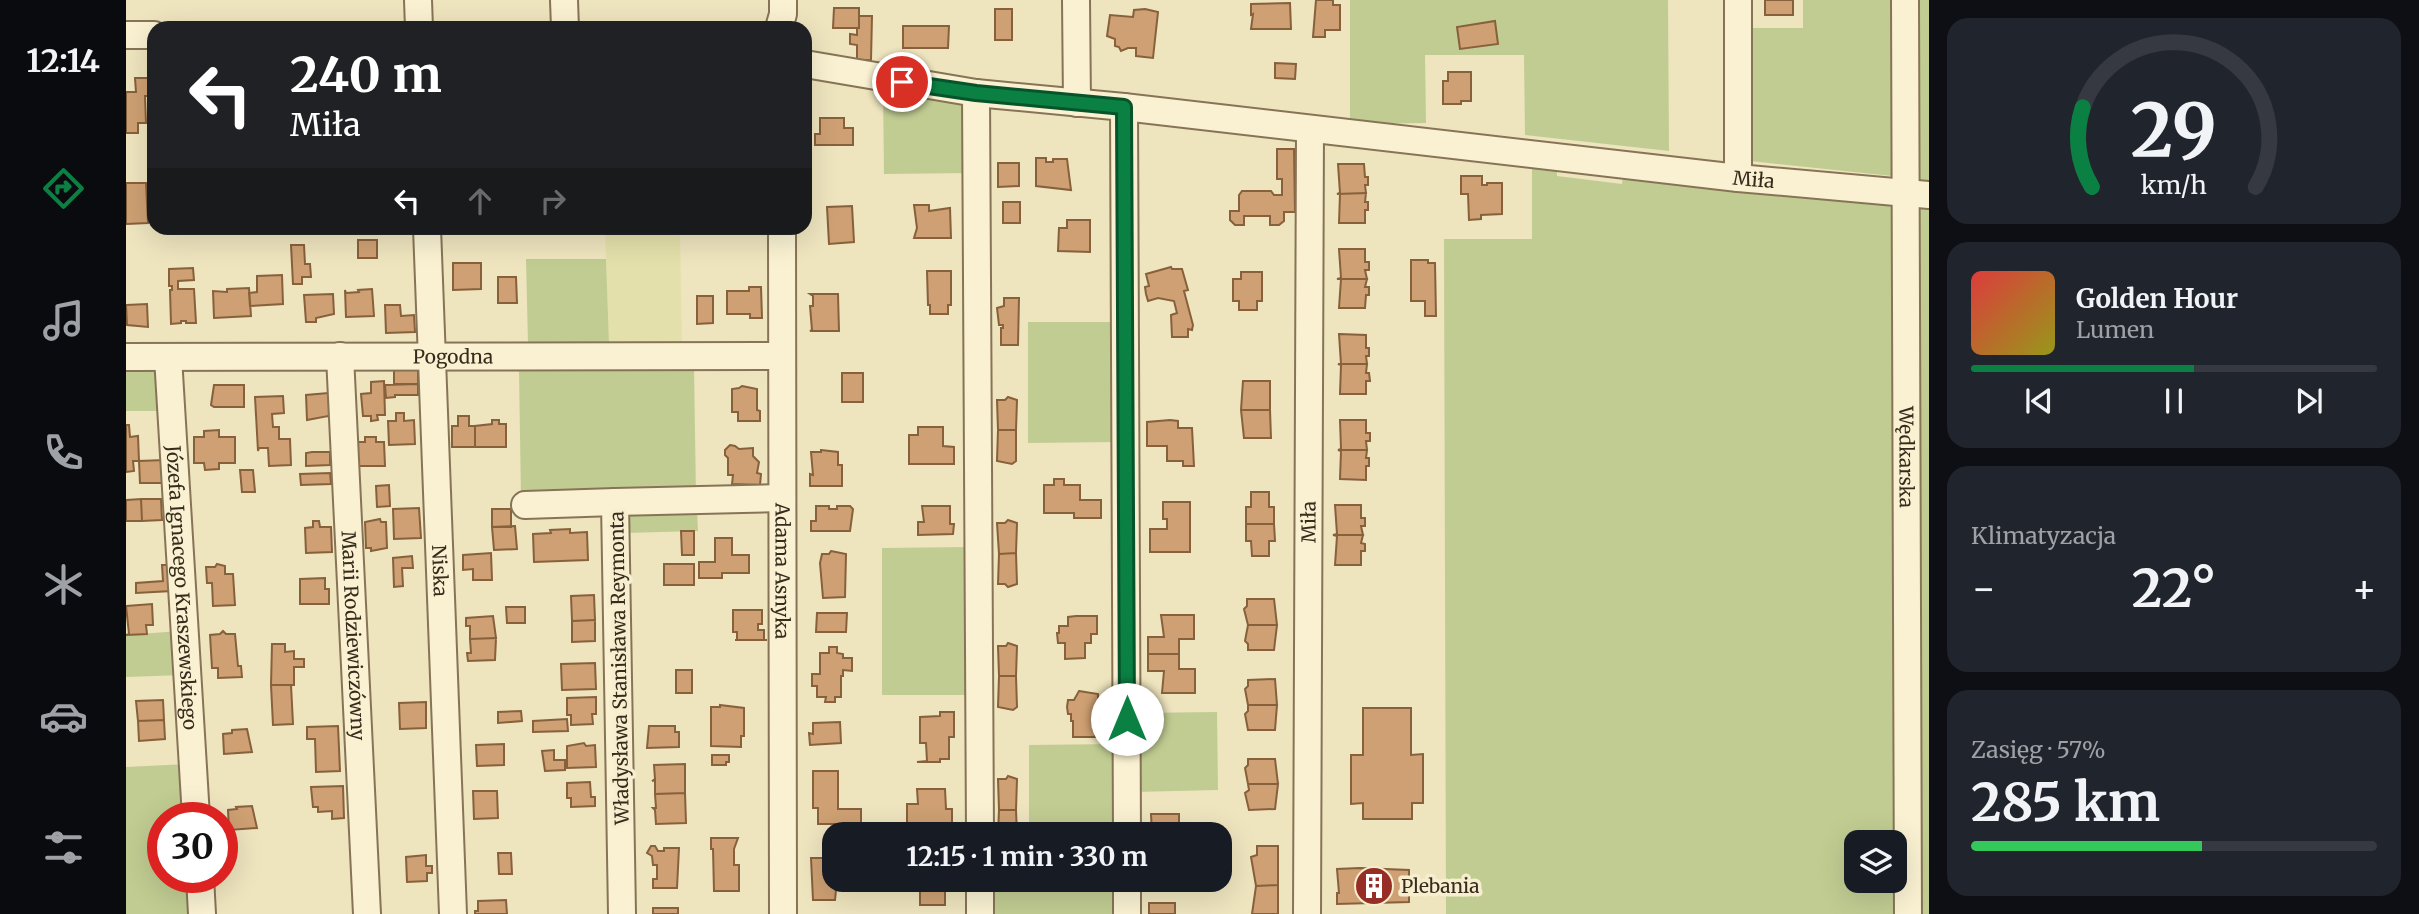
<!DOCTYPE html>
<html lang="pl">
<head>
<meta charset="utf-8">
<style>
	:root { --surface:#171b24; --page:#20242c; --text:#f1f3f6; --muted:#9ea1a6; --line:#363941; --accent:#0b8043 }
	body { margin:0; font-family:Merriweather,serif; background:var(--page); color:var(--text); height:100vh; display:flex; flex-direction:column; font-size:26px; white-space:nowrap }
	* { box-sizing:border-box; margin:0 }
	p { font-size:23px; color:var(--muted) }
	.icon { flex:none; width:38px; height:38px; fill:none; stroke:currentColor; stroke-width:2; stroke-linecap:round; stroke-linejoin:round }
	.map { position:relative; flex:1; overflow:hidden }
	.details { display:flex; flex-direction:column; gap:18px; padding:18px; background:#0d0f14; width:490px }
	.details>* { flex:none }
	.top-card { position:absolute; left:21px; top:21px; width:665px; height:214px; border-radius:21px; box-shadow:0 7px 28px #0002; background:#202124; color:#fff; overflow:hidden }
	.tools { position:absolute; left:1718px; top:830px; display:grid; gap:14px }
	.tools a { display:grid; place-items:center; width:63px; height:63px; border-radius:14px; background:var(--surface); box-shadow:0 7px 28px #0002; font-size:35px }
	.speed { position:absolute; left:21px; top:802px; display:flex; gap:14px; font-size:35px; font-weight:700; text-align:center }
	.speed>* { display:grid; place-content:center; width:91px; height:91px; border-radius:50%; background:var(--surface); box-shadow:0 7px 28px #0002; line-height:1 }
	.speed .limit { border:10px solid #d22; background:#fff; color:#111 }
	.pin { position:absolute; display:grid; place-items:center; width:60px; height:60px; color:#fff; margin:-30px; border:4px solid #fff; border-radius:50%; box-shadow:0 2px 7px #0007 }
	.me { position:absolute; width:77px; margin:-38px; rotate:0deg; stroke-linejoin:round; filter:drop-shadow(0 0 5px #0008) }
	.turn { display:flex; align-items:center; gap:24px; height:147px; padding:0 28px; font-size:32px }
	.turn .icon { width:91px; height:91px; stroke-width:2.5 }
	.turn b { display:block; font-size:49px; line-height:60px }
	.lanes { display:flex; align-items:center; height:66px; padding:0 28px; background:#0003; justify-content:center; gap:35px; direction:ltr }
	.lanes .off { opacity:.35 }
	.big { font-size:52px; font-weight:700; line-height:1.1 }
	.details .widget { flex:1; display:flex; flex-direction:column; justify-content:center; gap:10px; min-width:0; padding:0 24px; border-radius:21px; background:var(--page) }
	.details .dial { align-items:center; gap:0 }
	.dial svg { height:182px; overflow:visible; fill:none; stroke:var(--line); stroke-width:7; stroke-linecap:round; text-anchor:middle }
	.dial text { fill:var(--text); stroke:none }
	.song { display:flex; align-items:center; gap:21px }
	.cover { width:84px; height:84px; border-radius:10px; background:linear-gradient(135deg,hsl(0 70% 55%),hsl(60 70% 35%)) }
	.played { height:7px; border-radius:4px; background:linear-gradient(90deg,var(--accent) 55%,var(--line) 55%) }
	.keys { display:flex; justify-content:space-around; direction:ltr }
	.heat { display:flex; justify-content:space-between; align-items:center; font-size:38px; direction:ltr }
	.charge { height:10px; border-radius:5px; background:linear-gradient(90deg,#34c759 57%,var(--line) 0) }
	.trip { position:absolute; left:696px; top:822px; width:410px; height:70px; border-radius:21px; background:var(--surface); box-shadow:0 7px 28px #0002; font-weight:700; line-height:70px; text-align:center }
	main { display:flex; flex:1; min-height:0 }
	.menu { display:flex; flex-direction:column; width:126px; justify-content:space-around; align-items:center; background:#090b0e; color:var(--muted) }
	.menu .icon { width:49px; height:49px }
	.menu .current { color:var(--accent) }
	.menu b { font-size:32px; color:var(--text) }
	.map>svg:first-child { display:block }
	.farmland { fill:#e4e0ab }
	.green { fill:#c1cc92; fill-rule:evenodd }
	.building { fill:#cea073; stroke:#87603c; stroke-width:2 }
	.lines { fill:none; stroke-linecap:round; stroke-linejoin:round }
	.minor-casing { stroke:#877457; stroke-width:30 }
	.minor { stroke:#f9f1d1; stroke-width:26 }
	.route-casing { stroke:#07532c; stroke-width:18 }
	.route { stroke:#0b8043; stroke-width:12 }
	.labels { text-anchor:middle; stroke-width:7; stroke-linejoin:round; paint-order:stroke }
	.street-label { font-size:19px; fill:#362b1c; stroke:#f6eece }
	.poi-label { font-size:19px; fill:#362b1c; stroke:#f6eece; text-anchor:start }
</style>
</head>
<body>
<main>
<nav class="menu">
<b>12:14</b>
<svg class="icon current" aria-label="directions" viewBox="0 0 24 24"><path d="M12 3l9 9-9 9-9-9zM9 14v-3h6M13 9l2 2-2 2"/></svg>
<svg class="icon" aria-label="music" viewBox="0 0 24 24"><path d="M9 18V5l10-2v13"/><circle cx="6" cy="18" r="3"/><circle cx="16" cy="16" r="3"/></svg>
<svg class="icon" aria-label="phone" viewBox="0 0 24 24"><path d="M5 4h4l2 5-3 2q2 4 5 5l2-3 5 2v4C11 20 4 13 5 4z"/></svg>
<svg class="icon" aria-label="climate" viewBox="0 0 24 24"><path d="M12 3v18M4 7l16 10M4 17L20 7"/></svg>
<svg class="icon" aria-label="car" viewBox="0 0 24 24"><path d="M5 17H2v-5l4-1 3-4h7l3 4 3 1v5h-3M9 17h6M6 11h13"/><circle cx="7" cy="17" r="2"/><circle cx="17" cy="17" r="2"/></svg>
<svg class="icon" aria-label="filters" viewBox="0 0 24 24"><path d="M4 7h16M4 17h16"/><circle cx="9" cy="7" r="2"/><circle cx="15" cy="17" r="2"/></svg>
</nav>
<div class="map">
<svg width="1803" height="914" viewBox="0 0 1803 914">
	<rect width="100%" height="100%" fill="#eee4be"/>
	<path class="farmland" d="M479,228h65l10,8 2,106 -73,1z"/>
	<path class="green" d="M1224,0h318l1,151 -144,-16 -1,-80h-99l1,68 -76,1z
		M1677,0h89v176l-151,-16 1,-132h61z
		M1791,0h12v188h-5l-8,-16z
		M757,87l79,13 7,8v65l-85,1z
		M1406,164l25,3v9l65,8 1,-8 268,27 5,711h-450l-2,-675h88zM1731,842h38v38h-38z
		M1791,203l12,2v709h-9z
		M400,259h80l3,84 -81,1z
		M902,322h88l-1,120 -87,1z
		M568,368l2,129 -175,2 -2,-129z
		M37,369l3,42h-40v-41z
		M571,510l1,21 -74,2 4,-22z
		M843,547l1,148h-88v-147z
		M54,631l3,44 -57,2v-42z
		M1091,712l1,78 -85,2v-79z
		M993,744v91h-90v-90z
		M62,764l4,53h-29v60h32l3,37h-72v-147z
		M993,880v34h-134v-33z"/>
	<path class="building" d="M1190,0h17v5h7v25h-15v7h-12z
		M1639,0h28v15h-28z
		M1164,3l1,26h-40l2,-15 -2,1v-11z
		M708,8h25v20h-26z
		M869,9h17v31h-17z
		M1019,9l13,3 -5,46 -17,-2v-8h-8l-7,3 -2,-4 -4,-1v-7l-8,-3 3,-21 23,2 1,-7z
		M733,16h13l-1,44h-14v-15l-7,-1v-10l7,1v-7h2z
		M1369,21l3,23 -38,5 -3,-22z
		M777,26h46l-1,22h-45z
		M1149,63l21,1 -1,15 -20,-1z
		M1322,72h23v29h-10v3h-18v-23h5z
		M9,78h17v18h-7l1,27h-8v10h-12v-41h10z
		M694,118h24v10h9v17h-38v-11h5z
		M1151,149h17l1,63h-11v9l-5,4h-9v-9h-26v9h-9l-5,-5v-9h9v-16l3,-4h29l3,4h8v-16h-5z
		M910,158h10v4h7v-3h14l4,31 -35,-4z
		M872,163h21v23l-21,1z
		M1212,164h26l1,13h3v8h-3l1,8 -29,1 3,-1z
		M1335,176h21v9h5v-2h15v31l-21,1v4l-12,1 -1,-26h-7z
		M0,183h20l2,40 -22,1z
		M1240,193l-1,9h3v8h-3v13h-26l1,-29h-3z
		M877,202h17v21h-17z
		M788,205h15v6l21,-3 1,30h-37l3,-10z
		M726,206l2,36 -25,2 -2,-37z
		M941,220h23v32l-32,-1 1,-23h8z
		M232,240h19v18h-19z
		M165,245h13l1,19h5l1,13h-9v7h-9z
		M1213,249h26v13h4v8h-4l2,9h-30l4,-1z
		M1285,260h17v3h7l1,53h-11v-15h-14z
		M327,263h28v26l-28,1z
		M1045,267l1,2h10l6,21 -4,1 9,34 -1,5 -4,-1v8h-16l-1,-22 6,-2 -3,-12 -16,-3 -10,3 -2,-7 -1,-7 4,-1 -3,-12z
		M67,268l1,12 -16,1v8h16l2,34h-10v-2h-5v2l-10,1 -1,-34h2v-4h-3v-17z
		M801,271h24v34h-3v9h-18v-9h-2z
		M1115,272h21v29h-5v9h-18v-9h-6v-22h8z
		M156,275l1,29 -33,2 -1,-13 8,-1v-16z
		M372,277h18l1,26h-19z
		M1211,279h30l-2,8h4v8h-3l-1,13h-26l2,-29z
		M623,287h12l1,31h-12v-4h-23v-23h22z
		M123,288l2,28 -37,2 -1,-27 14,1v-3z
		M246,289l2,27 -28,1 -1,-27 1,3 13,-1 -1,-2z
		M207,294l1,20 -18,4v4h-10l-2,-27z
		M684,294h28l1,37h-29l2,-1 -2,-24h3v-10z
		M571,296h16v27l-16,1z
		M878,298h15l-1,47h-17v-17h2v-3h-4l-2,-17 7,-2z
		M21,304l1,23 -21,-2 -1,-20z
		M259,305h15l1,11 13,-1 1,17 -29,1z
		M1213,334l27,1v13h3v8h-3l1,8h-29h3z
		M1212,364h29l-1,9h3l1,8h-4v13h-26l1,-29z
		M268,370h24v14h-24z
		M716,373h21v29h-21z
		M258,381l1,34h-8l1,5 -7,1v-5h-8l-2,-22 10,-1v-11z
		M1117,381h27v29h-29z
		M292,384v11h-23v2l-9,1 -1,-13z
		M88,385h30v22h-30l-3,-2z
		M616,386l15,3v21l3,1v10h-22v-9h-6v-23l7,-1z
		M202,393l2,26 -2,-3 -21,4 -1,-25z
		M157,396l1,17 -12,1 1,13h6v12h11l1,26 -22,1 -1,-18h-9l-1,3 -3,-54z
		M882,397l9,3 -1,30h-18l-1,-30h8z
		M1115,410h29l1,28h-27z
		M270,413h8v8l10,-1 1,24 -26,1 -1,-24h8z
		M332,416h11v10h6v21h-23v-21h6z
		M366,420h7v4h7v23h-31v-21l17,-2z
		M1044,420l8,1v7h14l2,38h-11v-5h-16v-15h-20v-24z
		M1214,420h26v13h4v8h-4l1,9h-29l3,-1z
		M0,425h3l1,12 8,-1 1,25h-6l1,10 -8,1z
		M792,427h25v19l11,1v17h-45v-29h9z
		M93,430v7h16v26h-16v6l-14,1 -1,-7h-10v-26h10v-6z
		M872,430h18v31l-4,3 -15,-3z
		M239,437h11v5h8l1,24h-34l6,-24h8z
		M604,445l5,1 4,3 14,-1v8l6,6 -2,11 4,1 -1,11 -28,-1 1,-9h-5v-17l-3,-3v-5z
		M695,450l17,2v13h4v21h-32v-12l3,1 -2,-23h10z
		M1212,450h29l-1,8h3v8h-3v14l-26,-1 1,-28z
		M186,452h18v13l-24,1v-13z
		M39,460l1,23h-26l-1,-22z
		M114,470h13l2,22h-13z
		M204,473l1,11 -30,1 -1,-11z
		M928,479h10v6h16v15h21v18h-27v-5h-30v-28h10z
		M263,485l1,21 -13,1 -1,-21z
		M1125,492h18v15h5v17h-28v-17h5z
		M15,499l1,22h-16v-21z
		M15,499h20l1,21 -20,1z
		M1037,502h27v50h-40v-23h17v-10h-4z
		M1209,505h26v13h4v8h-4l2,9h-30l4,-1z
		M690,506h13v3h8v-3h13l3,3 -3,22h-39v-10h5z
		M796,506h28v18h4l-1,10 -35,1v-13h6z
		M293,508l2,30 -27,1 -1,-30z
		M366,509h19v18h-19z
		M254,519l1,3h5l1,26 -16,3v-3h-5l-1,-26z
		M882,520l9,3 -1,30 -17,1 -2,-31h8z
		M187,521h6l1,6h11l1,25 -26,1 -1,-25 8,-1z
		M1120,524h28l1,17h-6v15h-17l-1,-15h-5z
		M389,526l2,23 -23,1 -2,-23z
		M444,529v4l17,-1 1,28 -54,2 -1,-28 18,-1 -1,-3z
		M555,531h13v24h-12z
		M1207,535h30l-2,8 4,1v7h-4v14h-26l2,-29z
		M589,538h17v17h17v18h-27v5h-23v-16h16z
		M705,551l15,3 -1,43 -22,1 -3,-35 2,-9h7z
		M365,553l1,27h-19v-11l-10,1v-15z
		M890,553l1,31 -9,3 -3,-3h-7l1,-30z
		M286,556l1,12h-11l1,18 -9,1 -1,-29z
		M91,564l8,2v8h8l2,31 -22,1 -1,-23h-5l-1,-16h9z
		M538,564h30v21h-30z
		M36,565h9l1,26 -36,2v-10l27,-2z
		M199,578v11h4v15h-29v-25z
		M468,595l1,25 -23,1 -1,-25z
		M1121,599h27l3,26h-29l-4,-16 3,-3z
		M26,604l1,21h-7l1,9 -21,1 3,-1 -3,-28z
		M380,607h19v16h-18z
		M607,610h29v14h-4v6h6v10h3h-32h2v-8h-4z
		M691,613h30l-1,19h-30z
		M1035,615h33v24h-15v15h-31v-17h16z
		M367,616l3,22 -26,1v-13h-4v-8z
		M950,616h21v18h-6v9h-6v15l-20,1v-16h-7l-1,-10h2v-7h9v-9z
		M469,620v21l-23,1v-21z
		M1122,625h29l-3,25h-26v-6l-3,-3z
		M97,631l3,3h9l3,32h3l1,11 -24,1v-10h-6l-2,-33 10,-1z
		M370,638l-1,22 -27,1 -1,-8h4l-1,-14z
		M882,643l9,3 -1,30h-17l-1,-30h8z
		M146,644h13v8l9,-1v8h10v8h-10v18h-23z
		M703,647h8v6l6,1v4h9v13l-9,-1v6h-2v21h-6v5h-10l1,-5h-9v-11h-5v-12h8v-21h9z
		M1022,654h31v15h16v24h-33l2,-22h-16z
		M469,663l1,26 -34,1 -1,-26z
		M550,670h16v23h-16z
		M873,676h17l1,31 -4,3 -15,-3z
		M1149,679l2,26h-29l-3,-16 3,-3v-6z
		M145,685h20l2,39 -20,1z
		M953,691l19,3v27h-3v16h-22v-16h-2v-7h-3l-1,-7 1,-7h6z
		M470,697v17h-4l1,10 -22,1v-10h-4v-17z
		M37,700l1,20 -26,1 -2,-20z
		M300,702v26l-26,1 -1,-26z
		M594,705l24,3v28h-3v11l-30,-1v-39h9z
		M1122,705h29l-2,25h-27l-3,-16 3,-3z
		M1237,708h48v47l12,-1v49h-11v16h-49v-16l-12,1v-49h12z
		M395,711l1,10 -24,2v-11z
		M814,712h14v25h-5v22h-9v3h-23l10,-1 -1,-18h-6v-26l20,-1z
		M441,719l1,12 -35,1v-11z
		M38,720l1,19 -26,2 -1,-20z
		M714,722l1,21 -31,2 -1,-12 4,1v-11z
		M212,726l2,45 -24,1 -1,-33h-8v-12z
		M523,726h26v6h4v15l-32,1z
		M121,729l5,23 -28,2 -1,-20 9,-1v-3z
		M458,743l2,3 9,-1 1,22 -29,1v-22z
		M378,744v21l-27,1 -1,-21z
		M428,750v10h11v10l-20,1 -3,-20z
		M586,755h17v7h-3v3h-14z
		M1122,759h27l3,25h-30l-3,-16 3,-3z
		M559,764v29l-30,1v-14l-3,1 3,-2 -1,-14z
		M687,771h25v38h23v15h-43v-16h-5z
		M882,776l9,3 -1,31h-17l-1,-31h8z
		M464,782l1,15h4v9l-24,1v-9h-4v-15z
		M1122,784h30l-3,25 -26,1 -4,-17 4,-3z
		M217,786l1,32 -12,1v-8l-14,1v-5h-5l-2,-20z
		M791,789h28l1,20h6v19h-45v-24h11z
		M347,791h24l1,27 -24,1z
		M559,793l1,30 -30,1 -1,-14 -2,-2h3l-1,-14z
		M126,806l5,22 -28,2 -1,-20 9,-1 -1,-2z
		M873,810h17l1,25h-19z
		M1025,814h28v21h-27z
		M585,838h27l-4,11v16h5v26h-25l-1,-42h-2z
		M525,846h4l3,5h6v-3h15l-2,40h-24v-9h4v-14h-4l-1,-9 -5,-3z
		M1131,846h21v39l-22,1 -5,-29 6,-2z
		M372,853h13l1,21h-13z
		M300,855v11h6v7h-5v8l-20,1 -1,-25z
		M685,858h24v22h2l-2,20h-22z
		M1234,868l49,2v32l-72,2v-11h2l-2,-24z
		M794,880h28v7h-3v18h-25z
		M1152,885v29h-26l4,-28z
		M380,900l1,14h-32v-3h3v-10z
		M1023,903h26v11h-26z
		M527,908h25v6h-25z"/>
	<g class="lines">
		<defs>
			<g id="minor">
				<path d="M292,0l1,28"/>
				<path d="M438,0l1,28"/>
				<path d="M950,0l1,103"/>
				<path id="s1" d="M1779,0l3,914"/>
				<path d="M653,28l4,-14v-14"/>
				<path d="M0,35h28"/>
				<path id="s2" d="M679,64l171,29 148,14 614,71 191,17"/>
				<path d="M850,93l4,742"/>
				<path d="M998,107l3,728"/>
				<path d="M1612,178v-178"/>
				<path id="s3" d="M301,228l26,686"/>
				<path id="s4" d="M656,228l1,686"/>
				<path id="s5" d="M214,356l27,558"/>
				<path id="s6" d="M0,357l656,-1"/>
				<path id="s7" d="M42,357l28,460"/>
				<path d="M399,505l90,-3"/>
				<path d="M74,877l2,37"/>
				<path d="M854,880v34"/>
				<path d="M1001,880v34"/>
				<path d="M496,914l-7,-412 166,-4"/>
				<path id="s8" d="M1181,914l3,-784"/>
			</g>
		</defs>
		<use href="#minor" class="minor-casing"/>
		<use href="#minor" class="minor"/>
	</g>
	<g class="lines">
		<defs>
			<path id="route" d="M776,82l74,11 148,14 3,612"/>
		</defs>
		<use href="#route" class="route-casing"/>
		<use href="#route" class="route"/>
	</g>
	<defs>
		<symbol id="building-disc" viewBox="-11 -11 22 22"><circle r="9.5" fill="#972e25" stroke="#f6eece"/><path d="M-4-6H4V6H1V3H-1V6H-4ZM-2.5-4.3h1.7v1.8h-1.7ZM.8-4.3h1.7v1.8H.8ZM-2.5-1h1.7V.8h-1.7ZM.8-1h1.7V.8H.8Z" fill="#fff"/></symbol>
	</defs>
	<g fill-rule="evenodd">
		<use href="#building-disc" x="1226" y="864" width="44" height="44"/>
	</g>
	<g class="labels">
		<g class="street-label">
			<text dy="7" stroke="none"><textPath href="#s2" startOffset="956">Miła</textPath></text>
			<text dy="7" stroke="none"><textPath href="#s6" startOffset="327">Pogodna</textPath></text>
			<text dy="7" stroke="none"><textPath href="#s1" startOffset="457">Wędkarska</textPath></text>
			<text dy="7" stroke="none"><textPath href="#s8" startOffset="392">Miła</textPath></text>
			<text dy="7" stroke="none"><textPath href="#s3" startOffset="343">Niska</textPath></text>
			<text dy="7" stroke="none"><textPath href="#s4" startOffset="343">Adama Asnyka</textPath></text>
			<text dy="7" stroke="none"><textPath href="#s7" startOffset="231">Józefa Ignacego Kraszewskiego</textPath></text>
			<text dy="7" stroke="none"><textPath href="#s5" startOffset="280">Marii Rodziewiczówny</textPath></text>
			<text transform="translate(493 668) rotate(-91)" y="7">Władysława Stanisława Reymonta</text>
		</g>
		<g class="poi-label">
			<text x="1275" y="893">Plebania</text>
		</g>
	</g>
</svg>
<div class="tools">
<a><svg class="icon" aria-label="layers" viewBox="0 0 24 24"><path d="M12 4l9 5-9 5-9-5zM3 14l9 5 9-5"/></svg></a>
</div>
<div class="speed"><div class="limit">30</div></div>
<div class="pin" style="left:776px;top:82px;background:#d93025"><svg class="icon" aria-label="arrive" viewBox="0 0 24 24"><path d="M6 21V4h12l-3 4 3 4H6"/></svg></div>
<svg class="me" style="left:1001px;top:719px" viewBox="-20 -20 40 40"><circle r="19" fill="#fff"/><path d="M0-13L10 11 0 6-10 11z" fill="#0b8043"/></svg>
<div class="trip">12:15 · 1 min · 330 m</div>
<div class="top-card">
<div class="turn"><svg class="icon" aria-label="left" viewBox="0 0 24 24"><path d="M17 20v-9H6M10 6l-5 5 5 5"/></svg><div><b>240 m</b>Miła</div></div>
<div class="lanes"><svg class="icon" aria-label="left" viewBox="0 0 24 24"><path d="M17 20v-9H6M10 6l-5 5 5 5"/></svg><svg class="icon off" aria-label="ahead" viewBox="0 0 24 24"><path d="M12 20V5M6 11l6-6 6 6"/></svg><svg class="icon off" aria-label="right" viewBox="0 0 24 24"><path d="M7 20v-9h11M14 6l5 5-5 5"/></svg></div>
</div>
</div>
<section class="details">
<div class="widget dial"><svg viewBox="0 0 100 80">
<path d="M14 69A42 42 0 1 1 86 69"/>
<path d="M14 69A42 42 0 0 1 10 34" stroke="#0b8043"/>
<text x="50" y="56" font-size="32" font-weight="700">29</text>
<text x="50" y="72" font-size="11">km/h</text>
</svg></div>
<div class="widget">
<div class="song"><i class="cover"></i><div><b>Golden Hour</b><p>Lumen</p></div></div>
<div class="played"></div>
<div class="keys"><svg class="icon" aria-label="previous" viewBox="0 0 24 24"><path d="M18 5L8 12l10 7zM5 5v14"/></svg><svg class="icon" aria-label="pause" viewBox="0 0 24 24"><path d="M8 5v14M16 5v14"/></svg><svg class="icon" aria-label="next" viewBox="0 0 24 24"><path d="M6 5l10 7-10 7zM19 5v14"/></svg></div>
</div>
<div class="widget"><p>Klimatyzacja</p>
<div class="heat"><a>−</a><b class="big">22°</b><a>+</a></div>
</div>
<div class="widget"><p>Zasięg · 57%</p><b class="big">285 km</b><div class="charge"></div></div>
</section>
</main>
</body>
</html>
